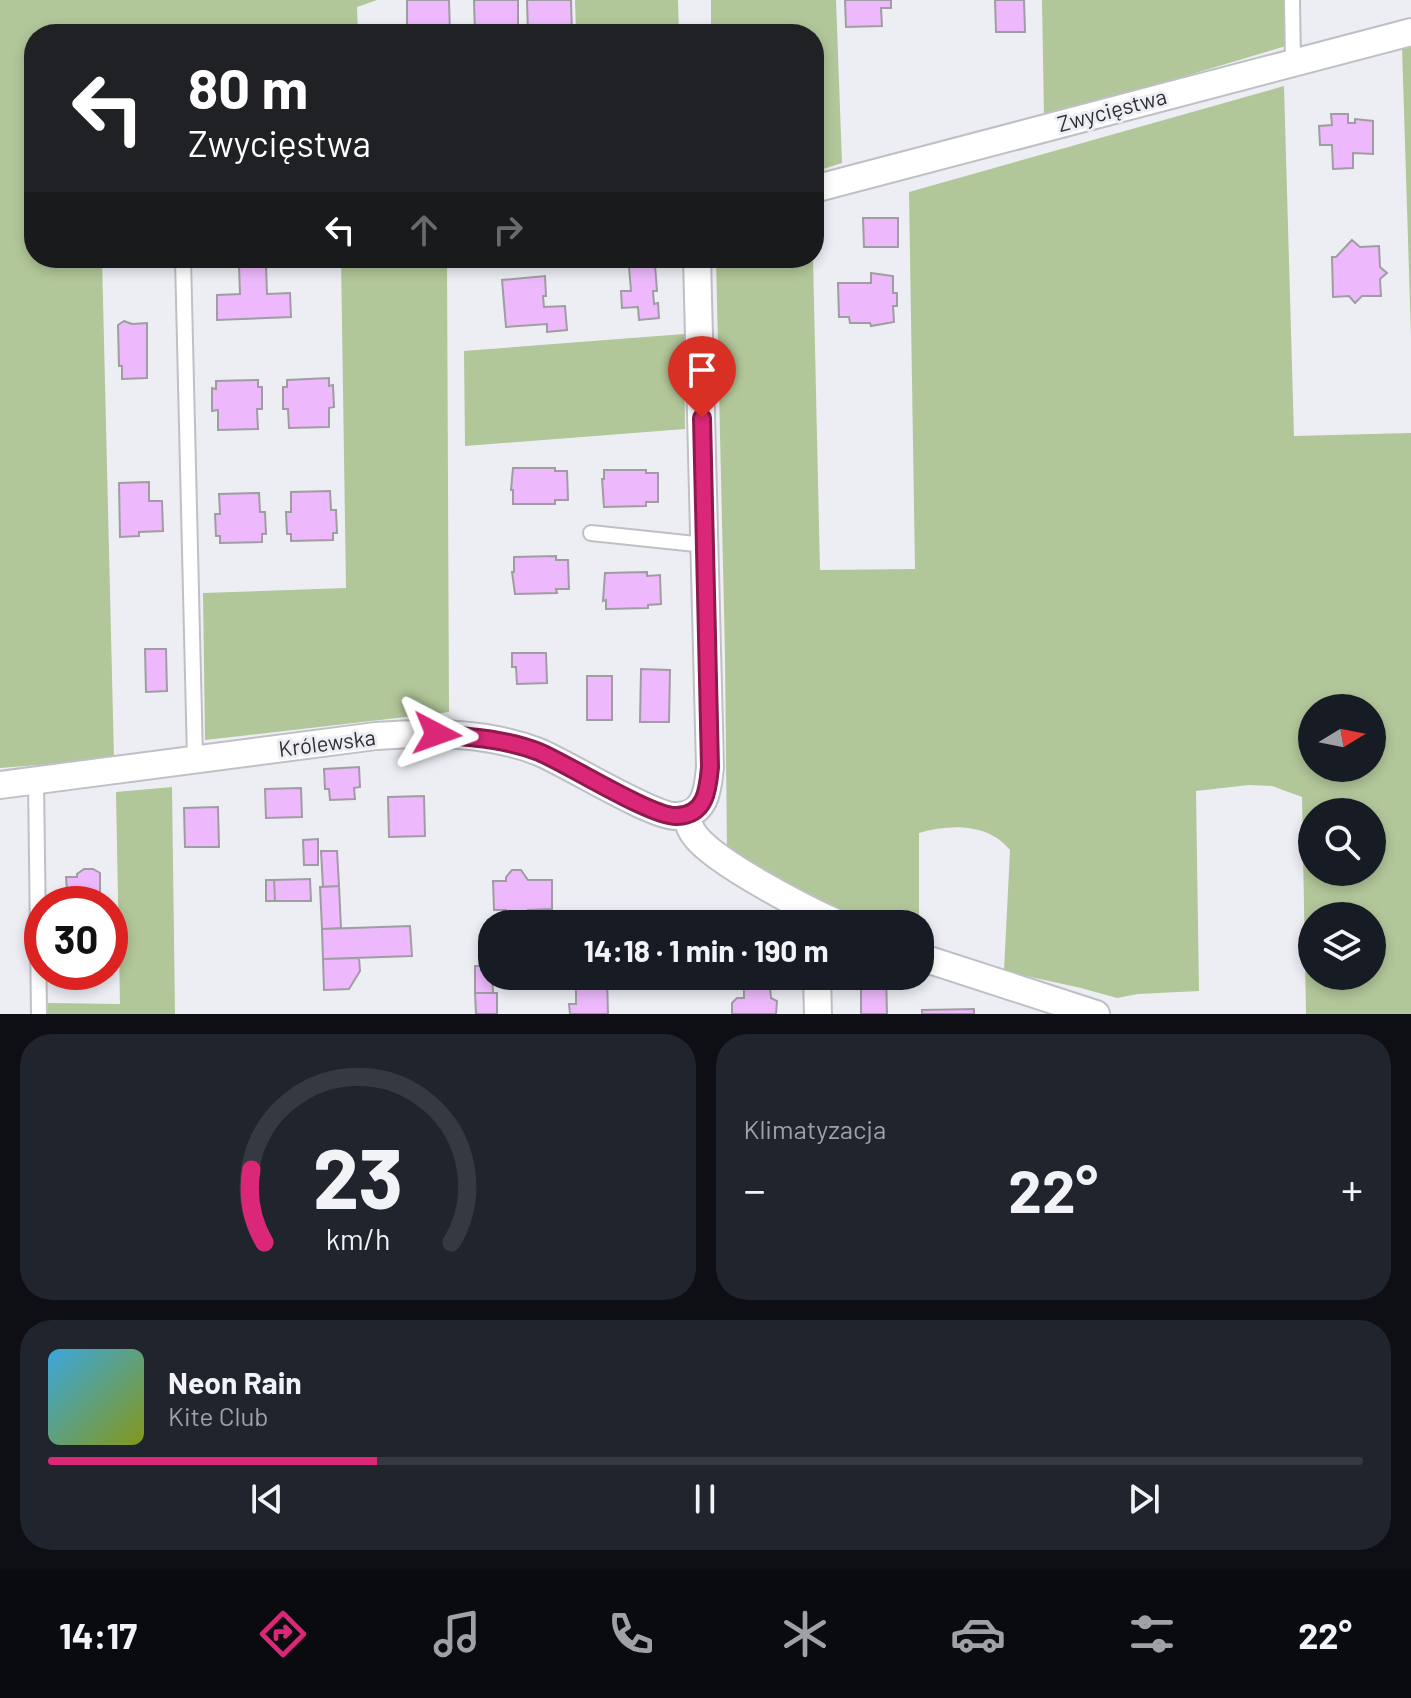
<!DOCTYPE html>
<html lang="pl">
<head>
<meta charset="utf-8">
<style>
	:root { --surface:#171b24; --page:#20242c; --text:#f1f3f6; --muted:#9ea1a6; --line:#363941; --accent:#db2777 }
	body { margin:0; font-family:Barlow,sans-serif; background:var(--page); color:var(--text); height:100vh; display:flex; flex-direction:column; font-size:30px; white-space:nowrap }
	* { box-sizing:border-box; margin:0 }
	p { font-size:26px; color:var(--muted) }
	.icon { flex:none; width:44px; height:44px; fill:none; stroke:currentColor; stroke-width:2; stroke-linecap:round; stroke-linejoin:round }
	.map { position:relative; height:1014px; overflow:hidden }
	.side { display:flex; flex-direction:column; gap:20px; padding:20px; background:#0d0f14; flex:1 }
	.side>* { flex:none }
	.top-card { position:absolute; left:24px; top:24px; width:800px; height:244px; border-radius:32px; box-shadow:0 4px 12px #0003; background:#202124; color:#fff; overflow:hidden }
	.needle { width:52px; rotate:80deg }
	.controls { position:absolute; left:1298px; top:694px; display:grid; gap:16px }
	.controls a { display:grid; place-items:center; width:88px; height:88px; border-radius:50%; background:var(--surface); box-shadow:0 4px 12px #0003; font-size:40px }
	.speed { position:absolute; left:24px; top:886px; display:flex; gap:16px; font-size:40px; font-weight:700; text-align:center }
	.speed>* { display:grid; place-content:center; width:104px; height:104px; border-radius:50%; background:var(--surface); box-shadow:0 4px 12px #0003; line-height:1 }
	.speed .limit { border:12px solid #d22; background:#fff; color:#111 }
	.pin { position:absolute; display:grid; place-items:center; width:68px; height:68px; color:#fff; margin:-82px -34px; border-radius:50% 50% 50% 0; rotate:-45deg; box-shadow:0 0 8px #0007 }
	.pin .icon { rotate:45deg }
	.me { position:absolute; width:88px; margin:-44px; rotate:94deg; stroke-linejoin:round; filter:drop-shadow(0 0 6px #0008) }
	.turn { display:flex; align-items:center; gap:28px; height:168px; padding:0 32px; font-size:36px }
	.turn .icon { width:104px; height:104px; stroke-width:2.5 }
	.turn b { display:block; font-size:56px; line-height:68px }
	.lanes { display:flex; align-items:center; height:76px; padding:0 32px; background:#0003; justify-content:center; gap:40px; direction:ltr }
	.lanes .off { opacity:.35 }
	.big { font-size:60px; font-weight:700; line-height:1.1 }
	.side .card { flex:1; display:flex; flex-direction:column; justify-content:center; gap:12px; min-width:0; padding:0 28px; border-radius:32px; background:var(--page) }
	.side .dial { align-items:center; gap:0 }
	.dial svg { height:208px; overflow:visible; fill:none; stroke:var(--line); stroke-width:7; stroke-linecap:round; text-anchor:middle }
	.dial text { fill:var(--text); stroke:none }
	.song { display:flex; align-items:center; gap:24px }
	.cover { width:96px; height:96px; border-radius:12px; background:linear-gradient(135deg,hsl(200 70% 55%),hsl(70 70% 35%)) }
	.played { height:8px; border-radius:4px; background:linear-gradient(90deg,var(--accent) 25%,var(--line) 25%) }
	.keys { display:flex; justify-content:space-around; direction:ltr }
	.heat { display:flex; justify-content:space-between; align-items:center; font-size:44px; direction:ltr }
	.side .tiles { flex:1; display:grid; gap:20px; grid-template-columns:1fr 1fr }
	.card:last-child { grid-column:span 2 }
	.trip { position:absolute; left:478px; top:910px; width:456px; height:80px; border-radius:32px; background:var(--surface); box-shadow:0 4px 12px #0003; font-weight:700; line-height:80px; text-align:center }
	.menu { display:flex; height:128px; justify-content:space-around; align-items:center; background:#090b0e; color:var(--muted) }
	.menu .icon { width:56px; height:56px }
	.menu .active { color:var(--accent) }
	.menu b { font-size:36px; color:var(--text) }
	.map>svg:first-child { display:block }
	.green { fill:#b1c699; fill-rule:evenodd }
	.building { fill:#edb9fc; stroke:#a09da1; stroke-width:2 }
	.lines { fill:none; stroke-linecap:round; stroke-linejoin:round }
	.lane-casing { stroke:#bec0c5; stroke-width:18 }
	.street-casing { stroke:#bec0c5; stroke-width:30 }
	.lane { stroke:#fff; stroke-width:14 }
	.street { stroke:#fff; stroke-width:26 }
	.route-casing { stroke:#8e194d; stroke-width:20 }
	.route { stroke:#db2777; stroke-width:14 }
	.labels { text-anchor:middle; stroke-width:6; stroke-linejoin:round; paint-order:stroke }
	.street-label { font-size:22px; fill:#2f2f31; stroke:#edeef4 }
</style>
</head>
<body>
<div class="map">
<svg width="1411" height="1014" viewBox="0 0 1411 1014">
	<rect width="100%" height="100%" fill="#edeef4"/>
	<path class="green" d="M0,0h377l-20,7 1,27h-324v224h68l12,501 -114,9z
		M575,0h103l1,34h-103z
		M711,0h125l6,163 -28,9v-138h-103z
		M1042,0h242l2,46 -242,72z
		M1411,44v292l-9,-289z
		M1284,86l10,350 117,-3v581h-105l-4,-217 -30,-11 -23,-1 -53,6 3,200 -61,3 -21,4 -36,-10 -77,-17 6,-121c-22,-27 -60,-26 -91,-17v91h-49l-46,-20 -97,-52 -2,-198 -9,-396h97l7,312 95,-1 -6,-377zM1312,708h60v60h-60zM1312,812h60v60h-60zM1312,916h60v60h-60z
		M341,258h106l2,454 -244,28 -2,-147 143,-5z
		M684,334l1,95 -220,17 -1,-95z
		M172,787l3,227h-127v-11l72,1 -4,-212z"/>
	<path class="building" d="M407,0h42l1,34h-43z
		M474,0h44v34h-43z
		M527,0h44l1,34h-44z
		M845,0h46v8h-10l1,18 -36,1z
		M995,0h29l1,32h-29z
		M1331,114h17v9h7v-4l18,2v33l-20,-1v15l-20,1 -1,-24h-12l-1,-19 13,-1z
		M863,218h35v29h-34z
		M1352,240l8,7 19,-1 1,21 7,6 -7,6 1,17h-19l-7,7 -6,-7 -16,1 -1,-40h4z
		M266,265l1,29 23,-1 1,24 -74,3v-25l23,-1 -1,-28z
		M655,265l2,26h-4l1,13 4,-1 1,15 -20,2 -1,-13 -16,1 -1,-17h10l-2,-24z
		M871,273l22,3v17h4v13h-4l1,16 -23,4 -1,-3h-20l-1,-6h-10l-1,-34h33z
		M545,276l1,20h-3l1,11 21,-1 2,24 -20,2v-8l-41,3 -4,-47z
		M124,321l8,3 15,-1v55l-25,1v-13h-3l-1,-41z
		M329,378v8l4,-1 1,22 -5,1v19l-40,1 -1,-19h-5v-22h4v-7z
		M258,380v7h4v22h-5l1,20 -40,1v-20l-6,1v-23l4,1v-8z
		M513,468h42v3h12l1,29h-13v4h-42v-14h-2z
		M604,470h42v3h12v29h-12v4l-42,1 -2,-28h2z
		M149,482v19h13l1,30 -24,1v4l-19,1 -1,-54z
		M330,491l1,19h5l1,23h-4v7l-42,1v-7h-4l-1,-22h5v-20z
		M259,493l1,19h5l1,22h-4v8l-42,1v-7h-4l-1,-22h5l-1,-20z
		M556,556v4h12l1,29h-13l1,4 -42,1 -3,-22h2v-15z
		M647,572v4l13,-1 1,29 -13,1v3l-42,1v-9l-3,1 2,-28z
		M145,649h21l1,42 -21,1z
		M512,653h34l1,30 -30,1 -1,-17h-4z
		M641,669l29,1 -1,52h-29z
		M587,676h25v44h-25z
		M359,767l1,20 -6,1 1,11 -25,1 -1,-11h-4l-1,-20z
		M301,788l1,29 -36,1 -1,-29z
		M424,796l1,40 -36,1 -1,-40z
		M218,807l1,40h-34l-1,-39z
		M318,839v26h-14l-1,-25z
		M321,851h16l2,35 -16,1z
		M84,869h9l7,4v31h-33l-5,-4v-7l5,-2 -1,-14h11v-3z
		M512,870h9l7,10h24v29l-24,1 1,3h-23v-3h-12l-1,-29h13v-4z
		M310,879l1,22h-36l-1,-21z
		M266,880h8l1,21h-9z
		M339,886l2,42 -19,1 -2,-42z
		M410,926l2,30 -89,3 -1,-30z
		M359,958l1,13 -11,18 -25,1 -1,-31z
		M475,966h17l1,27h-18z
		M886,976l1,38h-26v-37z
		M576,978h31l1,36h-38l-1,-10h7z
		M749,983h11l3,4h7l1,11 6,3 -1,13h-44v-11l5,-5h7v-10z
		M475,993h22v21h-21z
		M974,1009v5h-52v-4z"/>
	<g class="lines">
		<defs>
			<path id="lane" d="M1292,0l1,62
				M183,258l12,501
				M591,533l114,12
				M36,780l3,234"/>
			<path id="street" d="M814,189l597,-157
				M0,785l376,-49c54,-4 112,-4 163,16 29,12 115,66 138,64 29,-1 31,-27 33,-49l-13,-509
				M686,815c2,8 4,15 10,22 22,27 109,72 143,87
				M920,957l176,57
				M817,976l1,38"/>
		</defs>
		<use href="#lane" class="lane-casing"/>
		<use href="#street" class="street-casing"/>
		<use href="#lane" class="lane"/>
		<use href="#street" class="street"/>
	</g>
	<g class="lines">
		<defs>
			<path id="route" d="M437,734c35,3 69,5 102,18 29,12 114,66 138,64 29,-1 31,-27 33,-49l-8,-349"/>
		</defs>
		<use href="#route" class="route-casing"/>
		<use href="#route" class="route"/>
	</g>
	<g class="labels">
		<g class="street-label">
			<text transform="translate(1112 110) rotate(-15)" y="8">Zwycięstwa</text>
			<text transform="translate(327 743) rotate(-7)" y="8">Królewska</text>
		</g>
	</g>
</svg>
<div class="controls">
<a><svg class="needle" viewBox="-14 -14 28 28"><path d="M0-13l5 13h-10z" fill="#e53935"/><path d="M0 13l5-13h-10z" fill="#9ea1a6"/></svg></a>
<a><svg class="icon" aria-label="search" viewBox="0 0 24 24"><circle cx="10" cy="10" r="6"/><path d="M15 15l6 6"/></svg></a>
<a><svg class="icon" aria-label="layers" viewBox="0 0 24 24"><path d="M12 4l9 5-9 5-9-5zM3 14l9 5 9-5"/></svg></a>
</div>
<div class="speed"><div class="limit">30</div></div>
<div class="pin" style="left:702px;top:418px;background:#d93025"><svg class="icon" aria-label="arrive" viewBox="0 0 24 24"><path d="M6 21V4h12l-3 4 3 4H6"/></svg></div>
<svg class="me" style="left:437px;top:734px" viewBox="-20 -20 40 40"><path d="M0-17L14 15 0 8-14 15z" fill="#db2777" stroke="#fff" stroke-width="4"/></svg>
<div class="trip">14:18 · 1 min · 190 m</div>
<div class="top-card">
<div class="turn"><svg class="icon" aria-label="left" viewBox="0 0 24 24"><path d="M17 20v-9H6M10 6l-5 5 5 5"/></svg><div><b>80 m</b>Zwycięstwa</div></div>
<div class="lanes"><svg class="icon" aria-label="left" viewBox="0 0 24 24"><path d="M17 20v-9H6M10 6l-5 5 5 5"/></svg><svg class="icon off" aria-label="ahead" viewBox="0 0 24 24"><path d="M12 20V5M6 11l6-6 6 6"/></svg><svg class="icon off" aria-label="right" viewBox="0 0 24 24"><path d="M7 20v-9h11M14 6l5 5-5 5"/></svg></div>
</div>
</div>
<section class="side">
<div class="tiles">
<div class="card dial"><svg viewBox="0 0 100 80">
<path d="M14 69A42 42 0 1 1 86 69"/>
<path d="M14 69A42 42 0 0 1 9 41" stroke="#db2777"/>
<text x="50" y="56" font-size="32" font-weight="700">23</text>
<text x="50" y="72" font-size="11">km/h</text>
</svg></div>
<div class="card"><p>Klimatyzacja</p>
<div class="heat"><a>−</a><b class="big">22°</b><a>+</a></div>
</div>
<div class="card">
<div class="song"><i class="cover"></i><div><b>Neon Rain</b><p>Kite Club</p></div></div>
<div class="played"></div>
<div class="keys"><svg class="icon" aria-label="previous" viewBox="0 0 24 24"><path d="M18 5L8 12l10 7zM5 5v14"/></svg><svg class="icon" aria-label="pause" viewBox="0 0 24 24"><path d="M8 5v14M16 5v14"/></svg><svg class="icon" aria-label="next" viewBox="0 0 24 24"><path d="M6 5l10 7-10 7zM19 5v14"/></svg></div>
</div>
</div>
</section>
<nav class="menu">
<b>14:17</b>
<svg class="icon active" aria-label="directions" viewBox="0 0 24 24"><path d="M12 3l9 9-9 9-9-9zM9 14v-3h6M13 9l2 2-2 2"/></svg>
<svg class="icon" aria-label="music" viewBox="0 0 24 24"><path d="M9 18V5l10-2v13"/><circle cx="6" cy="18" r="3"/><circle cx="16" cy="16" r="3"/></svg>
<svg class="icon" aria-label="phone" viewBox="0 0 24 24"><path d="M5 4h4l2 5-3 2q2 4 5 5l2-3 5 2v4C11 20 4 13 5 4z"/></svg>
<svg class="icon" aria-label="climate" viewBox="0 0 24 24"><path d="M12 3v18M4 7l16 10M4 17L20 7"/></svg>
<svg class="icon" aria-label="car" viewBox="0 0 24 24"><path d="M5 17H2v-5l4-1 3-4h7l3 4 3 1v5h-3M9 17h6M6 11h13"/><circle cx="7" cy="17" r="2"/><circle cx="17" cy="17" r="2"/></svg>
<svg class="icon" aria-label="filters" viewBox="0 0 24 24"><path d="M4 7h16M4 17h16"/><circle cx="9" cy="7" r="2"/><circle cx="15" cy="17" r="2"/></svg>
<b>22°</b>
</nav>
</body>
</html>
